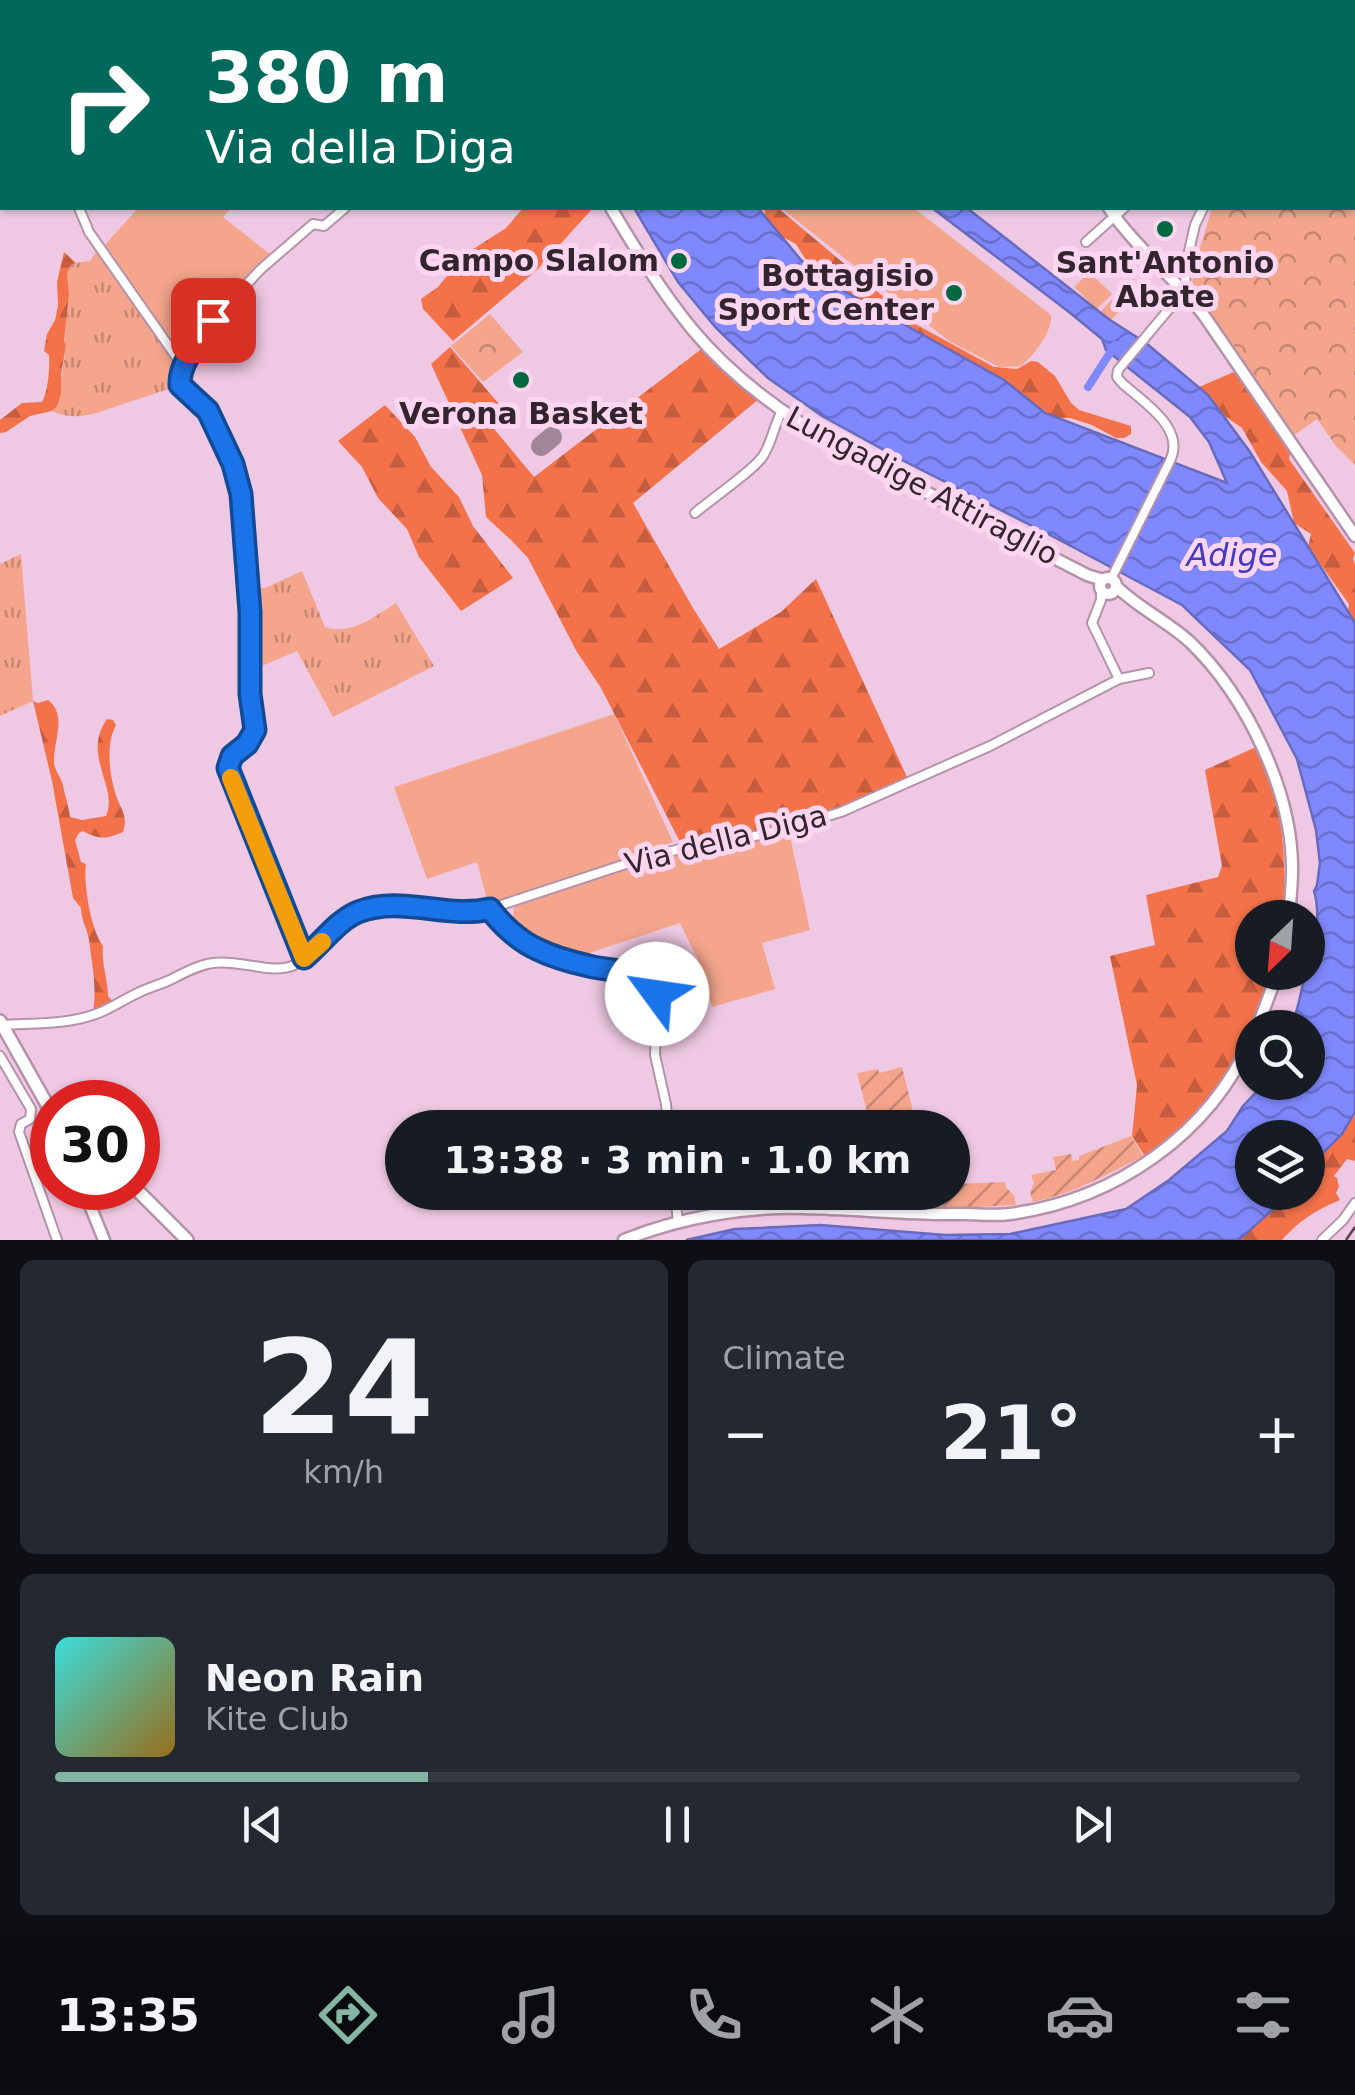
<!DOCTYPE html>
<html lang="en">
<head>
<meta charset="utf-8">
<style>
	:root { --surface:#171b24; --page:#242831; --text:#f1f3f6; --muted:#9ea1a6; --line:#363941; --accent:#85b5a4 }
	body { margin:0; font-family:"DejaVu Sans",sans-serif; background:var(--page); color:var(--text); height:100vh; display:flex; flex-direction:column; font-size:38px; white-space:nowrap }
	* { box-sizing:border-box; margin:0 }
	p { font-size:32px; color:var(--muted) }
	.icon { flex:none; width:55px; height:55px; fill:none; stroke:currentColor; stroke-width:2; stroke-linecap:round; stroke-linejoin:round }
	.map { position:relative; height:1240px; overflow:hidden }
	.sheet { display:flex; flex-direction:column; gap:20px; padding:20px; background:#0d0f14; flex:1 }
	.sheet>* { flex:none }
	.hud { position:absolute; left:0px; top:0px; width:1355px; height:210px; box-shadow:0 2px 8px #0004; background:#00695c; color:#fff; overflow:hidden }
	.needle { width:65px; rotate:205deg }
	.controls { position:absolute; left:1235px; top:900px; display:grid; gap:20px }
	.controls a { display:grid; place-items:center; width:90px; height:90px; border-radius:50%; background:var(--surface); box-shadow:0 2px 8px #0004; font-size:50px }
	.speed { position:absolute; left:30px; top:1080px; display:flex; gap:20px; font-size:50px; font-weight:700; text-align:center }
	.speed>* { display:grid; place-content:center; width:130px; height:130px; border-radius:50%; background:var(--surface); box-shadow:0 2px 8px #0004; line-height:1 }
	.speed .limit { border:15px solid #d22; background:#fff; color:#111 }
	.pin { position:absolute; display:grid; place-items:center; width:85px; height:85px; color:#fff; margin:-42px; border-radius:20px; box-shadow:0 5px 15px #0006 }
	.me { position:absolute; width:110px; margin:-55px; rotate:301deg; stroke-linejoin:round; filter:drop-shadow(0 0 8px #0008) }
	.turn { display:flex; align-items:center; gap:35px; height:210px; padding:0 40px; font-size:45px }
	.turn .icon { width:130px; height:130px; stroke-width:2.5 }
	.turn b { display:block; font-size:70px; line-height:85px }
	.big { font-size:75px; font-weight:700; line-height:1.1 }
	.sheet .tile { flex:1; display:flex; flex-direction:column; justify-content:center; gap:15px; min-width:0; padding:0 35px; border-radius:15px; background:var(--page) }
	.sheet .dial { align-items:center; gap:0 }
	.dial b { font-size:130px; line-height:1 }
	.song { display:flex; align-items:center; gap:30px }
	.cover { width:120px; height:120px; border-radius:15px; background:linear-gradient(135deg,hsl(180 70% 55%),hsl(40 70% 35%)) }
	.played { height:10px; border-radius:5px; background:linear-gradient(90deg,var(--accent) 30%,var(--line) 30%) }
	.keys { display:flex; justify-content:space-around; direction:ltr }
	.heat { display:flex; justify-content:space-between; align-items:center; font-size:55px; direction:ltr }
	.sheet .tiles { flex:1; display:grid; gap:20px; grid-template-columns:1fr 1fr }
	.tile:last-child { grid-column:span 2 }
	.trip { position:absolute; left:385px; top:1110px; width:585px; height:100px; border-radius:50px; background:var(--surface); box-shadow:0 2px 8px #0004; font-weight:700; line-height:100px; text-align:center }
	.dock { display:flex; height:160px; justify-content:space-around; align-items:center; background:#090b0e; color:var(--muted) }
	.dock .icon { width:70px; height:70px }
	.dock .current { color:var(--accent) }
	.dock b { font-size:45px; color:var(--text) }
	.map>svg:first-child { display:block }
	.grass { fill:url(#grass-tufts) }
	.forest { fill:url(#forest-firs) }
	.park { fill:url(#park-crowns) }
	.garden { fill:url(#garden-furrows) }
	.pitch { fill:#f4a58c }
	.water { fill:url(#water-waves); stroke:#686abe; stroke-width:2.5 }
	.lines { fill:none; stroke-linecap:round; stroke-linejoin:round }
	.canal { stroke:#7f88fc; stroke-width:8 }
	.taxiway { stroke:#a18598; stroke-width:20 }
	.street-casing { stroke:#b592aa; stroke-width:12 }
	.secondary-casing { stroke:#b592aa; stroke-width:15 }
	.primary-casing { stroke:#b592aa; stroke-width:16 }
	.street { stroke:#fff; stroke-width:8 }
	.secondary { stroke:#fff; stroke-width:10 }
	.primary { stroke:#fff; stroke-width:11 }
	.rail { stroke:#53414d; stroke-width:2.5; stroke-dasharray:20 10; stroke-linecap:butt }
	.route-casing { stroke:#114b97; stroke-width:25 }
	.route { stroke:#1a73e8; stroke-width:18 }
	.slow { stroke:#f59e0b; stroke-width:18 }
	.poi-dot { fill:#00693f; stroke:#fcd6f0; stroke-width:4 }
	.labels { text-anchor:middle; stroke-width:10; stroke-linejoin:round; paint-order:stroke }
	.poi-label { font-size:30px; font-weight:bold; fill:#33252e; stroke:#fcd6f0; text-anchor:end }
	.street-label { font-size:30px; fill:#33252e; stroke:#fcd6f0 }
	.water-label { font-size:32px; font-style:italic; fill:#443bc1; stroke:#fcd6f0 }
</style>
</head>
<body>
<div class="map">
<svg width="1355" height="1240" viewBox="0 0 1355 1240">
	<defs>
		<pattern id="grass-tufts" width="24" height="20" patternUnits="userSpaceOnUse" patternTransform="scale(2.5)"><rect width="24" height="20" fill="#f4a58c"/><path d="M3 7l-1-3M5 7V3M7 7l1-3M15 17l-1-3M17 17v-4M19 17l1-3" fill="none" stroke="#c68673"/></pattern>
		<pattern id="forest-firs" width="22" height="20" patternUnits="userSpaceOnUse" patternTransform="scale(2.5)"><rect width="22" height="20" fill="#f4724a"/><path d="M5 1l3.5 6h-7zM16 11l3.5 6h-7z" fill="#c65d3e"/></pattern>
		<pattern id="park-crowns" width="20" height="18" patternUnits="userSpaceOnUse" patternTransform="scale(2.5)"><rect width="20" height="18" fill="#f4a58c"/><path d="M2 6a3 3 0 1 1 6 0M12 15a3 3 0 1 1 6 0" fill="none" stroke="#c68673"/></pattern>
		<pattern id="garden-furrows" width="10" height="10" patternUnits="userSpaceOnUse" patternTransform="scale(2.5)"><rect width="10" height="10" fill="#f4a58c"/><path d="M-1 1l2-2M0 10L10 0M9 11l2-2" fill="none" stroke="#c68673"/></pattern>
		<pattern id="water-waves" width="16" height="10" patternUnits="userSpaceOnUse" patternTransform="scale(2.5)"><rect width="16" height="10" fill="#7f88fc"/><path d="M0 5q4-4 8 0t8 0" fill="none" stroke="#696fcc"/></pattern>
	</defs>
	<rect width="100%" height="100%" fill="#efc9e3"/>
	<path class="grass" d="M99,248l81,119 -5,20c-15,5 -31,10 -46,15 -25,8 -51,22 -77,9l5,-6 9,-58 -2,-5 5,-47 -2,-22 4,-8 5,-2 14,-2z
		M21,554l12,147 -33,15v-152z
		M302,571l23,56c26,9 50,-11 71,-24l38,63 -101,51 -36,-66 -33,14 -17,2 -2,-81 20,2z"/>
	<path class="forest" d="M523,208h70l-56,62 -84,71 -30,-32 -2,-10 17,-12 26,-32 42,-27z
		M764,208h14l139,117 77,42 23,2 14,-8 7,1 17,14 16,27 8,7 52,16v8l-7,4h-8l-24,-13 -22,-7h-14l-31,-15 -20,-22 -113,-55 -8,-20 -14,-6 -12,1 -10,-6 -9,-12 -18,-7 -17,-19 -8,-13 -19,-10 -11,-14z
		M64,252l12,11 -5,2 -4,8 2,22 -5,46 2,5 -5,28v20l-4,12 -5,5 -22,5 -24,16 -6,1v-13l22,-17 20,-1c6,-10 8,-35 7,-47l-5,-4 3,-17 8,-14 3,-14 -1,-24z
		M450,347l50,58 -15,13 49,59 170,-130 55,52 -126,104 60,105 26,41 62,-37 35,-33 91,198 -82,36 -78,19 -68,8 -78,-152 -24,-36 -49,-94 -16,-17 -26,-24 -4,-42 -51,-111z
		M1236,371l55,79 -2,9 66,94 -2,6 2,5v63l-8,-9 2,-14 -41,-57 3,-13 -17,-11 -7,-32 -26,-29 -19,-34 -16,-11 -27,-30z
		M385,405l30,32 16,30 28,30 14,29 40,52 -52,33 -42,-54 -12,-28 -29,-31 -16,-31 -24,-26z
		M48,700c20,15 5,42 6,62 0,8 7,15 9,23 2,11 6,23 7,32l12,3 24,-4c13,-30 -25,-60 1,-97l6,1 3,5c-10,18 -7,47 -1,67 4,16 14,22 8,40 -16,7 -24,8 -40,-1l-4,2 -4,7 6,22 5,2c-3,20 5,66 17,82 -2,17 5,33 5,50l6,7 -21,9c4,-25 -1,-48 -4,-72 -2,-12 -8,-20 -8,-32l-8,-10 -21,-117 -19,-80 5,2z
		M1256,747c5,15 12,30 17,45 13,40 12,84 10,125l-31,1v54l21,1c-23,70 -60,146 -129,182l-12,-19 5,-51 -27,-129 45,-11 -9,-50 72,-18 4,-11 -17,-96z
		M1355,1115v46l-8,-2 -13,17 3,2 2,9 -3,6 4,7c-24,10 -40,20 -58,40h-45l52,-47 19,-1v-15l11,-11 6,-14z"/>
	<path class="park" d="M1353,205l2,3v257l-19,-19 -19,-27 -24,17 -95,-133 -6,-16 1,-16 19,-63h140z
		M490,314l33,38 -40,30 -32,-36z"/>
	<path class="garden" d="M902,1067l15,60h-46l-14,-54 21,-4 1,4z
		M1131,1136l12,20c-35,18 -70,38 -110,46l-3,-10 4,-9 -3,-8 25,-5 -3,-13 18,-3 2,7 6,-1v-4z
		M1005,1182l1,6 8,7 2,10 -60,3 -67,-6 -2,-9 65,-1 1,-8z"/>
	<path class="pitch" d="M138,208h93l-8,9 52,41 -60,56 -33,42 -78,-110z
		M781,208h133l137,107c1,18 -17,40 -30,51l-22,1 -50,-26z
		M1089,272l23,22 -15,15 -23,-22z
		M1120,291l10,9 -19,20 -10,-9z
		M614,714l59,128 -184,65 -12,-45 -50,17 -33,-92z
		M790,836l20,94 -48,13 13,46 -63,18 -14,-47 -18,-37 -106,35 -32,-8 -30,-23 2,-20 163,-56z"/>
	<path class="water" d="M381,0h185l4,2h-184z
		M634,208h124l43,52 34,26 169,94 41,33 182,70 -18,-41 -19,-25 -84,-67 -4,-11 -33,-27 -137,-104h35l143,112 36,23 62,52 42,57 105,171v489l-13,22 -34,34v-30h-56v54l39,1 -52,47h-553l49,-11 85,-4 125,10 65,-1 116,-25 43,-29 58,-49 16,-25 22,-23 43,-1v-54l-17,-1c7,-16 9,-31 13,-48 7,-26 19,-58 10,-88l3,-6 3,-22 -4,-33 -19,-71 -47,-89 -68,-65 -130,-69 -150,-76 -80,-44 -54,-38 -52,-50 -38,-46z"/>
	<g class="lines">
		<path class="canal" d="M1088,387l27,-42"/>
		<path class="taxiway" d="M541,446l11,-9"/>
		<defs>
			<path id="street" d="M767,0l2,2
				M1301,0l3,2
				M885,2l2,-2
				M1185,2l3,-2
				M0,96l2,-1
				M1352,102l3,-5
				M1352,174l3,-5
				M1352,197l3,3
				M79,208l10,24 93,133 -2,20 28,26 25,54 8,29 9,118 -1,82 6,36 -8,13 -15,13 -4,12 77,190
				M1086,242l38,-34
				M182,365l31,-45 48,-51 52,-45 11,2 21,-18
				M695,513c15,-13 59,-43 68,-57 9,-14 11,-31 19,-45
				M1111,579l59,-118c16,-33 -26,-58 -48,-78l-5,-6 1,-7 67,-80 1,-26 9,-39 8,-17
				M1119,679l30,-6
				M489,909c28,33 65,52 107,59 25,4 37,5 59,19l2,7 -2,61 11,49 2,24
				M3,1025c31,-2 68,0 98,-13 14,-6 27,-15 41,-21 9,-4 19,-7 28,-11 14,-7 28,-15 43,-17 23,-4 55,10 76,4 29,-9 43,-46 72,-56 43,-14 85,7 128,-2l155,-51 60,-15 37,-4 37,-8 63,-19 149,-66 129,-67 -27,-56 9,-23v-9
				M0,1056l31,53 -1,10 -9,5 -2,8 38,108
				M675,1192l3,31
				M1322,1240l21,-20 12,-17"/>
			<path id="secondary" d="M350,0l4,2
				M973,0l2,2
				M611,208c25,42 50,83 81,121 63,76 151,122 238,165 53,27 105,54 157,81l16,5
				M1109,208c25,38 65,69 94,106l152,222
				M1100 586a8 8 0 1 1 16 0a8 8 0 1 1-16 0Z
				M1116,586c22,22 51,35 74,56 56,54 103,150 102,229 0,15 -2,31 -3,47
				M1257,1028l21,-56
				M83,1188l21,52
				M624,1240c55,-22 120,-34 180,-32 53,1 106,7 160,6 15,0 31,2 46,0 104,-14 200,-79 242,-177"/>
			<path id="primary" d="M0,1021l49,87 3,2
				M135,1188l52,52"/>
		</defs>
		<use href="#street" class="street-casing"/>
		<use href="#secondary" class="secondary-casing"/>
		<use href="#primary" class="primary-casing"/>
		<use href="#street" class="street"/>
		<use href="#secondary" class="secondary"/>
		<use href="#primary" class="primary"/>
		<path class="rail" d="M1346,1240l9,-13"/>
	</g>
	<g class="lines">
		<defs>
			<path id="route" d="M213,320c-12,20 -34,41 -33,65l28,26 25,53 8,30 9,118v82l5,36 -8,14 -15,12 -4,12 76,190c17,-14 34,-38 54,-46 43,-17 88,7 132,-3 11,15 29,32 47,40 16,8 34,13 52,17 22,6 59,2 68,28"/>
		</defs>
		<use href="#route" class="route-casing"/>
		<use href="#route" class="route"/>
		<path class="slow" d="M231,778l73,180 18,-16"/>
	</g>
	<g class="poi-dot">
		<circle cx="1165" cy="229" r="10"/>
		<circle cx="679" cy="261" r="10"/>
		<circle cx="954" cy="293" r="10"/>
		<circle cx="521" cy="380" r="10"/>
	</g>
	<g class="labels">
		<g class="poi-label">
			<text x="659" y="271">Campo Slalom</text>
			<text x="1165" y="273" text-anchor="middle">Sant'Antonio<tspan x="1165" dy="34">Abate</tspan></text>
			<text x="934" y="286">Bottagisio<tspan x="934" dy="34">Sport Center</tspan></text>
			<text x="521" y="424" text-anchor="middle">Verona Basket</text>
		</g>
		<g class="street-label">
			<text transform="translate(922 486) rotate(28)" y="10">Lungadige Attiraglio</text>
			<text transform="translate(726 840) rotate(-14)" y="10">Via della Diga</text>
		</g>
		<g class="water-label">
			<text x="1232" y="566">Adige</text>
		</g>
	</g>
</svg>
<div class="controls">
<a><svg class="needle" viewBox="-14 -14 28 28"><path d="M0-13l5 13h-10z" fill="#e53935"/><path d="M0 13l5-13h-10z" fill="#9ea1a6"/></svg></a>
<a><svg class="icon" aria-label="search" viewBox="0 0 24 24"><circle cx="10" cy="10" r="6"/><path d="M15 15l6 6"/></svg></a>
<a><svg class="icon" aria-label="layers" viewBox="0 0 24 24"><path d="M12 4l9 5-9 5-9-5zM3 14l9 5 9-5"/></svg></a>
</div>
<div class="speed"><div class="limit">30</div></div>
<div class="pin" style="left:213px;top:320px;background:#d93025"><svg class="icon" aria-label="arrive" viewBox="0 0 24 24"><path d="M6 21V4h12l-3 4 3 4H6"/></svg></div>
<svg class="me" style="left:657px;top:994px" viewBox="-20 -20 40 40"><circle r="19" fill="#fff"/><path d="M0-13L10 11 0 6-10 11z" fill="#1a73e8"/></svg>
<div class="trip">13:38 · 3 min · 1.0 km</div>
<div class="hud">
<div class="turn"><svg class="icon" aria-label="right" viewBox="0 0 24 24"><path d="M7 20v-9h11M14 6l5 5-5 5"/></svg><div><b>380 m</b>Via della Diga</div></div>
</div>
</div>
<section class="sheet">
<div class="tiles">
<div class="tile dial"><b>24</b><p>km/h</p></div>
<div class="tile"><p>Climate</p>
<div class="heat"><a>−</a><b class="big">21°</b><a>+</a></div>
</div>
<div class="tile">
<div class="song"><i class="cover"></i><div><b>Neon Rain</b><p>Kite Club</p></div></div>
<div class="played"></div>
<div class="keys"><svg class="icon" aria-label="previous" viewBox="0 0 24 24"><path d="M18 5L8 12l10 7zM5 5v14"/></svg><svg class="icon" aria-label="pause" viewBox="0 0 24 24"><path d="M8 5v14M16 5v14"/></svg><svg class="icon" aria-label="next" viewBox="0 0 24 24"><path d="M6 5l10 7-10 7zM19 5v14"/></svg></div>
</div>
</div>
</section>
<nav class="dock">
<b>13:35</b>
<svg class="icon current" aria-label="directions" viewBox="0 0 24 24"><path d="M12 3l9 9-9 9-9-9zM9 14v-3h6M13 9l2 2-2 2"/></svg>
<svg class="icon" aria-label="music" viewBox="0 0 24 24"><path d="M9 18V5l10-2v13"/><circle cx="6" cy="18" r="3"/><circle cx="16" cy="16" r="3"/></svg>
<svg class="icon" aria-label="phone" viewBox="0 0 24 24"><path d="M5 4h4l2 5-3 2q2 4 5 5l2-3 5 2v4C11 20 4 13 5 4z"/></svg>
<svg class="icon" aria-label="climate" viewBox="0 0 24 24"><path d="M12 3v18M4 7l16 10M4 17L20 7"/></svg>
<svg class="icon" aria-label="car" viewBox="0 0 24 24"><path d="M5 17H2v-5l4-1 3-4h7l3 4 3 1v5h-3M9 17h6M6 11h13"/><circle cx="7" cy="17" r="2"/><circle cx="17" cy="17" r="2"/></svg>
<svg class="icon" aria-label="filters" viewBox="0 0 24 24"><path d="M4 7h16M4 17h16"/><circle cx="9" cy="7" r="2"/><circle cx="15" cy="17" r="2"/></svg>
</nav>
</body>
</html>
